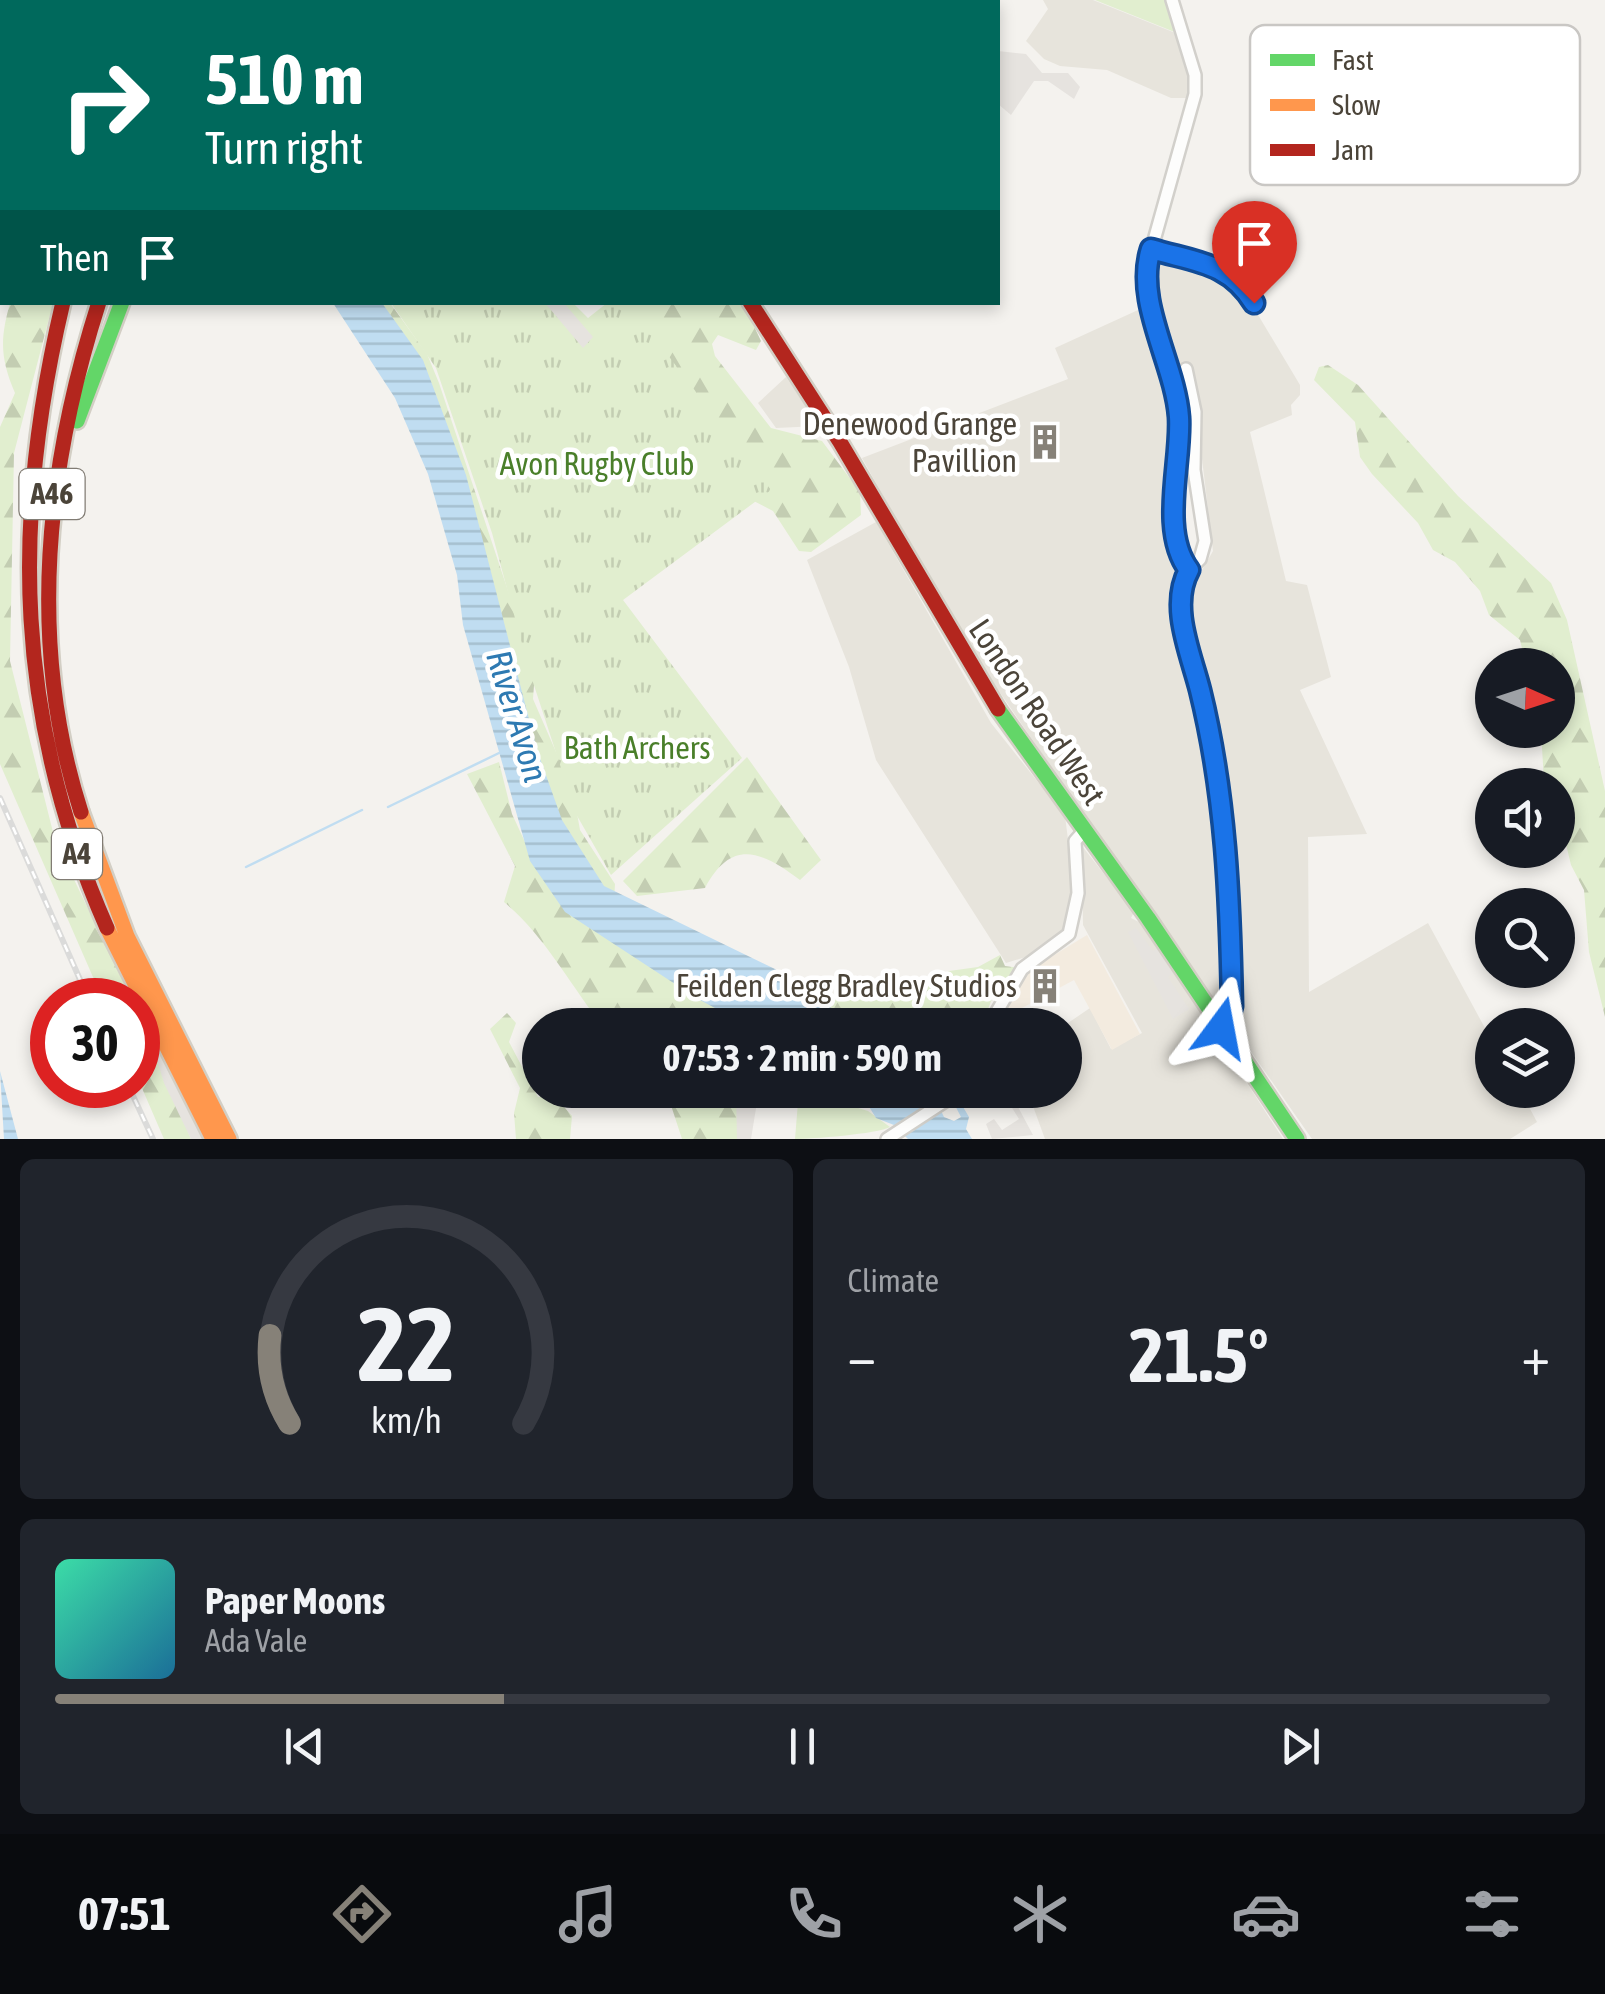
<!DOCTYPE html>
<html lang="en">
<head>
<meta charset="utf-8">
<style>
	:root { --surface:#171b24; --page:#20242c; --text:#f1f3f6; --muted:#9ea1a6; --line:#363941; --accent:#868178 }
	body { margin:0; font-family:"Asap Condensed",sans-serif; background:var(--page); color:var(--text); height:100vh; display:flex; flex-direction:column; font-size:38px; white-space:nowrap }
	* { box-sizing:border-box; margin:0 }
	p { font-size:32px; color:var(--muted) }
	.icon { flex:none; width:55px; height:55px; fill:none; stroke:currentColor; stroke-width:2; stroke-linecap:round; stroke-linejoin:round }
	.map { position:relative; height:1139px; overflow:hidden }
	.drawer { display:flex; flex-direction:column; gap:20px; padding:20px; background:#0d0f14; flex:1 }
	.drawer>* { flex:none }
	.guide { position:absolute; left:0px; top:0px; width:1000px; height:305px; box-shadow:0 5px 15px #0003; background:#00695c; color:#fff; overflow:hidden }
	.needle { width:65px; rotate:93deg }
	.tools { position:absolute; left:1475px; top:648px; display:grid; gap:20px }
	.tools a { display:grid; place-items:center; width:100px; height:100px; border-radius:50%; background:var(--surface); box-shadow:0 5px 15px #0003; font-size:50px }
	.speed { position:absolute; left:30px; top:978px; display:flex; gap:20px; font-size:50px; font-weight:700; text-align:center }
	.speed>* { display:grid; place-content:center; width:130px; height:130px; border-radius:50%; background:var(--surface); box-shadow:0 5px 15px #0003; line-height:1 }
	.speed .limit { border:15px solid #d22; background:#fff; color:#111 }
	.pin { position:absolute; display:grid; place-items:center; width:85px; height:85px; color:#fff; margin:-102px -42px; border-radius:50% 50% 50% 0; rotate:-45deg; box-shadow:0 0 10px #0007 }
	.pin .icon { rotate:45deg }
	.me { position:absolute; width:110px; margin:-55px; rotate:13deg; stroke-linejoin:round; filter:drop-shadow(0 0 8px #0008) }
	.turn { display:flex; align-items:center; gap:35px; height:210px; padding:0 40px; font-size:45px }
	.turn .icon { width:130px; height:130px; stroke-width:2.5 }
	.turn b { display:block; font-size:70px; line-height:85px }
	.then { display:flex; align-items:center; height:95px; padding:0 40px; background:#0003; gap:20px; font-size:38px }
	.big { font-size:75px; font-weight:700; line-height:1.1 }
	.drawer .widget { flex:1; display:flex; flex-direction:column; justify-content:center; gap:15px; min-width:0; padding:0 35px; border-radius:15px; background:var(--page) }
	.drawer .dial { align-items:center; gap:0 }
	.dial svg { height:260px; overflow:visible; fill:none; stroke:var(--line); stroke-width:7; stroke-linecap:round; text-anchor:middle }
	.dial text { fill:var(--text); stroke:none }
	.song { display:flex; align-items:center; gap:30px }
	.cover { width:120px; height:120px; border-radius:15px; background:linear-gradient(135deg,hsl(160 70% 55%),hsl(200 70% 35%)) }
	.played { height:10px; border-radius:5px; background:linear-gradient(90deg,var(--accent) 30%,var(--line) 30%) }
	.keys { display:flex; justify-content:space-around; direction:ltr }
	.heat { display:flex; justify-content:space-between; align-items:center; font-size:55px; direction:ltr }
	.drawer .tiles { flex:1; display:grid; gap:20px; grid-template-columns:1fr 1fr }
	.widget:last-child { grid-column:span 2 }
	.trip { position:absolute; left:522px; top:1008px; width:560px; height:100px; border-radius:50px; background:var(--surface); box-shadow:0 5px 15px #0003; font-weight:700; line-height:100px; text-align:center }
	.tab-bar { display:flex; height:160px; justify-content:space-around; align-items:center; background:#090b0e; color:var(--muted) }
	.tab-bar .icon { width:70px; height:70px }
	.tab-bar .active { color:var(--accent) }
	.tab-bar b { font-size:45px; color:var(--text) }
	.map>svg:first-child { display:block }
	.residential { fill:#e7e4dc }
	.commercial { fill:#f3ebdf }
	.green { fill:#e1eecf }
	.forest { fill:url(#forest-firs) }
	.park { fill:url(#park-tufts) }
	.parking { fill:#e6e3df }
	.water { fill:url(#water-rules) }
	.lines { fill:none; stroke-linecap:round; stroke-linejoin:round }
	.stream { stroke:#c0ddf1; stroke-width:2.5 }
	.street-casing { stroke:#d2d0cb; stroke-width:16 }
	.fast-casing { stroke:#d3cfc5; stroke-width:20 }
	.slow-casing { stroke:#d3cfc5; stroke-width:20 }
	.jam-casing { stroke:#d3cfc5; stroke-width:20 }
	.street { stroke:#fdfdfc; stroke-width:11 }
	.fast { stroke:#63d668; stroke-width:15 }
	.slow { stroke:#ff974d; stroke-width:15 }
	.jam { stroke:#b3261e; stroke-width:15 }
	.rail-casing { stroke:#dbdbda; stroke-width:6 }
	.rail { stroke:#fff; stroke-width:2.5; stroke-dasharray:8; stroke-linecap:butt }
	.route-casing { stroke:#114b97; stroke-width:25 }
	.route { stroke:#1a73e8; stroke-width:18 }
	.labels { text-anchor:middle; stroke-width:9; stroke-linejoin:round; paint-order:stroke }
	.shield { fill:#fff; stroke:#817c74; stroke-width:2.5 }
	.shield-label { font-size:30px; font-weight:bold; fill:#4b4439 }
	.poi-label { font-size:32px; fill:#4b4439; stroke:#fff; text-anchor:end }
	.park-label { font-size:32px; fill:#4a7f2a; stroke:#fff }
	.street-label { font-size:32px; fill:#4b4439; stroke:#fff }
	.water-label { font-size:35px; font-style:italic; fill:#2e7ab2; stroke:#fff }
	.key { fill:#fff; stroke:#c9c7c4; stroke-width:2.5 }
	.key-label { font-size:28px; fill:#4b4439 }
</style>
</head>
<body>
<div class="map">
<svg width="1605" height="1139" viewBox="0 0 1605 1139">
	<defs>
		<pattern id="forest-firs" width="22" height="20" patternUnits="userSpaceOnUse" patternTransform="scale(2.5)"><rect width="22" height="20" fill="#e1eecf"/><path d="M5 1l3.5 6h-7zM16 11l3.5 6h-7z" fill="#c3cdb2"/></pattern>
		<pattern id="park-tufts" width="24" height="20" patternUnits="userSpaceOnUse" patternTransform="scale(2.5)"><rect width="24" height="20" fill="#e1eecf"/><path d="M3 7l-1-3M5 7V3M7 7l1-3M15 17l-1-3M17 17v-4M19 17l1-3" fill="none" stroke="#c3cdb2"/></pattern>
		<pattern id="water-rules" width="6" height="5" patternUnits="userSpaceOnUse" patternTransform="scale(2.5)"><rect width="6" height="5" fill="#c0ddf1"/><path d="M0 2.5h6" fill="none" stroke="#a6bfcf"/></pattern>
	</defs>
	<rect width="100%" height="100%" fill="#f4f2ee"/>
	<path class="residential" d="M1043,0h50l85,34 13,46 -2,18h-18l-64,-28 -47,-4 -16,-7 -18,-18 22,-32z
		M1160,254l50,16 35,23 55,92v10l-9,10 1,10 -42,17 36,149 21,4 24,92 -31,13 67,144 -59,3 1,155 119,-69 64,118v49h28l17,32 -27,17h-198l-74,-106 -2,-157 -18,-149 -27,-104 -1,-32 23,-40 -22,-185h-15l-23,-79 1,-25z
		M1149,305l27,117 -10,40 14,160 27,116 18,126 2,143 -8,3 -254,-368 -103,-184 206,-79 -13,-31z
		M786,377l33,49 -43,2 -18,-25z
		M876,522l115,201 74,93 8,63 -4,34 -7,19 -33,24 -23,7 -130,-203 -27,-93 -42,-107z
		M1082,846l52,66 -3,6 12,6 16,22 124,193h-238l-18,-49h38v-65l25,-17 21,41 31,-16 -59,-108z"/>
	<path class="commercial" d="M1087,935l53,99 -28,16 -38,-70 -74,40 23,-46z"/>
	<path class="green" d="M1095,0h74l8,33z
		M799,1090l69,21 22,16c-12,7 -80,12 -95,12z"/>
	<path class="forest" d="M10,303h43l-39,150 -4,208 45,179 77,160h-29l-103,-236v-337l15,-34c-15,-35 -15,-54 -5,-90z
		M373,303h17l37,51 12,29 96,289 -2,27 40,92 7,39 35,54 -1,18 -39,-37z
		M628,303h115l18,38 -5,9 -38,-15 -6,9 3,12 56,72 51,13 38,51 1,23 -50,37 -12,-1 -26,-40 -29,-15 -134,-180z
		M1328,365l30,20 100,111 93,87 16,37 38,171v226l-16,-65 -5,-62 -13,-25 -13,-54v-26l-14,-3 -3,-52h17v-65h-32l-6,-25 -31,-25 -9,-24 -25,-29 -22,-12 -15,-27 -46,-49 -12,-17 -5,-35 -41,-42 5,-13z
		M747,757l74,103 -21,20c-39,-29 -68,-42 -95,8l-68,8 -14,-15z
		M499,762l13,52 19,41 214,163v7l-105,-4 -38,4c-33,-42 -57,-89 -98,-123l11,-36 -48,-92z
		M1000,955l5,11 15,2 -17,26 -10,2 -11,29h-136l-20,-21 17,-9 87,-12 19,-12 29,-4z
		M138,1011l53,128h-27l-26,-60z
		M507,1013l9,10 -7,19 29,55 15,-3 19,22 -2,23h-54l-2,-26 6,-25 -30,-59z
		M666,1090h75l-2,49h-57z"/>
	<path class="park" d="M391,303h182l15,15 19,-15h21l143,187 -148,110 119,158 -131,117 -35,-61 -47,-144 -37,-137 -56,-165z"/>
	<path class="parking" d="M998,51l28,3 16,19h26l12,14 -6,12 -26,-18h-14l-23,34 -13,-11z
		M545,303h19l29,34 -10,11z
		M1136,928l17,23 6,-4 16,25 -7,5 21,32 -16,10 -45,-87z
		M149,1034l56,105h-14l-27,-56z
		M736,1090h23l-8,49h-14z
		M1001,1090h8l24,45 -41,4 -6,-15 8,-5 8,11 17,-11z"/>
	<path class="water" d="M333,303h49l41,57 43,115 71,275 25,70 42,66 171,83 62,43 14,5h51l22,8h-177l-49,-26 -133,-87 -35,-51 -67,-236 -6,-50 -29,-101 -33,-76z
		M0,1071l18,68h-14z
		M823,1090h108l13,27 10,4 7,-4 -14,-27h6l16,27 -3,12 6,10h-64l-14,-14 -18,-7 -8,-13z"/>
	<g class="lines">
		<path class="stream" d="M388,807l111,-54
			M246,867l116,-57"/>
		<defs>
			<path id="street" d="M1172,0l23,75v19l-49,175 33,148 -5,83 5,50 10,20c-20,36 2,84 11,120 26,105 30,209 32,316l-4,15 -7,6
				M674,2l3,-2
				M1151,249c44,13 77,13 103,54
				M1186,369l9,43 -1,58 11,71 -5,18 -11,11
				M989,1025l33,-56 47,-35 9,-41 -3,-52 9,-10
				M887,1139l75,-49"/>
			<path id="fast" d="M273,2l3,-2
				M348,2l3,-2
				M77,421l45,-119
				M998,709l150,209 149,221"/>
			<path id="slow" d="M300,2l2,-2
				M81,812l46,124 102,203
				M107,928l106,211"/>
			<path id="jam" d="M561,0l2,2
				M235,2l2,-2
				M63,302c-52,219 -48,418 44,626
				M750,302l90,140 158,267
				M81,812c-54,-168 -35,-344 18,-510"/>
		</defs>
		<use href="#street" class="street-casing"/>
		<use href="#fast" class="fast-casing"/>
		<use href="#slow" class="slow-casing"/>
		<use href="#jam" class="jam-casing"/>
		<use href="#street" class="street"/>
		<use href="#fast" class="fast"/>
		<use href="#slow" class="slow"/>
		<use href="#jam" class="jam"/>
		<defs>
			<path id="rail" d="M0,798l89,202
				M128,1085l25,54"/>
		</defs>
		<use href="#rail" class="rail-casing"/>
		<use href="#rail" class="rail"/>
	</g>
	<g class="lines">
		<defs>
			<path id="route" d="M1221,1028l7,-7 4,-15c-2,-107 -6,-211 -32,-316 -9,-36 -31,-84 -11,-120 -30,-39 -7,-109 -10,-153 -4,-54 -45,-115 -28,-168 43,13 78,13 103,54"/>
		</defs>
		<use href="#route" class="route-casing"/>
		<use href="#route" class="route"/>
	</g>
	<defs>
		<symbol id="building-bare" viewBox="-9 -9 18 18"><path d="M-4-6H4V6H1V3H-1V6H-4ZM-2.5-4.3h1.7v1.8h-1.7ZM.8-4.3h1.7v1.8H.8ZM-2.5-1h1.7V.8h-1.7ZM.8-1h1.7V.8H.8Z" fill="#868178" stroke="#fff" stroke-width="2.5" paint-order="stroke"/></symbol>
	</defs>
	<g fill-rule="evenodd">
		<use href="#building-bare" x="1020" y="417" width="50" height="50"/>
		<use href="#building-bare" x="1020" y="961" width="50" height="50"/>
	</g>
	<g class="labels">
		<g class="shield">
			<rect x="19.5" y="469" width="65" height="50" rx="8"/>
			<rect x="52" y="829" width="50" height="50" rx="8"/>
		</g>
		<g class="shield-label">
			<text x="52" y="504">A46</text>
			<text x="77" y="864">A4</text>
		</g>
		<g class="poi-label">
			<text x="1017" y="435">Denewood Grange<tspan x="1017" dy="37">Pavillion</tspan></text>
			<text x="1017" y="997">Feilden Clegg Bradley Studios</text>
		</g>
		<g class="park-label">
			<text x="597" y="475">Avon Rugby Club</text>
			<text x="637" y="759">Bath Archers</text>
		</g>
		<g class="street-label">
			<text transform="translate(1037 712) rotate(56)" y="11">London Road West</text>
		</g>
		<g class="water-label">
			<text transform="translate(517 716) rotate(73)" y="12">River Avon</text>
		</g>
	</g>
	<rect x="1250" y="25" width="330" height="160" rx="15" class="key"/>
	<rect x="1270" y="54" width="45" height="12" fill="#63d668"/>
	<rect x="1270" y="99" width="45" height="12" fill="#ff974d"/>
	<rect x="1270" y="144" width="45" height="12" fill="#b3261e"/>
	<g class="key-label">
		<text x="1332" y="70">Fast</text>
		<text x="1332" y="115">Slow</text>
		<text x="1332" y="160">Jam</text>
	</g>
</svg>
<div class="tools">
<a><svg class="needle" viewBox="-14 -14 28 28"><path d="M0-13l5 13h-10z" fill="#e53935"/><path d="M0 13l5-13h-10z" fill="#9ea1a6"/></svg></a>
<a><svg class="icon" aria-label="sound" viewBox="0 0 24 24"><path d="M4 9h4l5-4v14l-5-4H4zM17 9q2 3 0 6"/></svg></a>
<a><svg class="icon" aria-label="search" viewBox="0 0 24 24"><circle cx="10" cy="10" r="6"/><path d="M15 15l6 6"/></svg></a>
<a><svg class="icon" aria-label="layers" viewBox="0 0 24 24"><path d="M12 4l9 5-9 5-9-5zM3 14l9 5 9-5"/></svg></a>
</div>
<div class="speed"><div class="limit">30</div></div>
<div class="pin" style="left:1254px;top:303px;background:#d93025"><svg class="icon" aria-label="arrive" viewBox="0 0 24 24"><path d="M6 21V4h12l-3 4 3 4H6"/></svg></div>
<svg class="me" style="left:1221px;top:1028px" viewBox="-20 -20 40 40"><path d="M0-17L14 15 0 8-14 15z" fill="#1a73e8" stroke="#fff" stroke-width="4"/></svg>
<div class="trip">07:53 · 2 min · 590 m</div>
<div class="guide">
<div class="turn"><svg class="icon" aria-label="right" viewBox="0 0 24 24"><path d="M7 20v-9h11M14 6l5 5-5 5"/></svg><div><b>510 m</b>Turn right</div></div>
<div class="then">Then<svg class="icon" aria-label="arrive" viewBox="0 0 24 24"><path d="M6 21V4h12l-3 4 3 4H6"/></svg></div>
</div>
</div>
<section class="drawer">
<div class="tiles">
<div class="widget dial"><svg viewBox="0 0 100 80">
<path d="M14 69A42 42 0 1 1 86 69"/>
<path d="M14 69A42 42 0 0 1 8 42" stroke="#868178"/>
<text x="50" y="56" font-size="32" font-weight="700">22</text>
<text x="50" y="72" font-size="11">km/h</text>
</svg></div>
<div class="widget"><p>Climate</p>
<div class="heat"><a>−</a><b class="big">21.5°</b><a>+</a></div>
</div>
<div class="widget">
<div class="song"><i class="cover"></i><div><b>Paper Moons</b><p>Ada Vale</p></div></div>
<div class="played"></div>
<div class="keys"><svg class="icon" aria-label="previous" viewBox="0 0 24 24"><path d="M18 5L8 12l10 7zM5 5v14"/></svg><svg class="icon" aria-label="pause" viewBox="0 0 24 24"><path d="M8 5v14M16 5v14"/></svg><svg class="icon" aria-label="next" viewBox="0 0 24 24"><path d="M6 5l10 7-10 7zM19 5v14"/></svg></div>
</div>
</div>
</section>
<nav class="tab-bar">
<b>07:51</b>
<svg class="icon active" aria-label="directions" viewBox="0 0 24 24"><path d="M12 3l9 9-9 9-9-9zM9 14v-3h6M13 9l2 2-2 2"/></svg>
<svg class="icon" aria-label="music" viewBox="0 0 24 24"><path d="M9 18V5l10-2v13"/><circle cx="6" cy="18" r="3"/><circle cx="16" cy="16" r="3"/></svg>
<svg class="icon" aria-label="phone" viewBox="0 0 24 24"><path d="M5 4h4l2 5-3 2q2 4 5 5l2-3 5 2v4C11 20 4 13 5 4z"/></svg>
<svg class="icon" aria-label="climate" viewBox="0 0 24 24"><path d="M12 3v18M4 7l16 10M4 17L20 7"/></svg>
<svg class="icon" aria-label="car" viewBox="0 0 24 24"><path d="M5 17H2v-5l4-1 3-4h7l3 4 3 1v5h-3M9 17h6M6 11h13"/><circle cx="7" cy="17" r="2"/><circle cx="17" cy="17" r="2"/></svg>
<svg class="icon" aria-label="filters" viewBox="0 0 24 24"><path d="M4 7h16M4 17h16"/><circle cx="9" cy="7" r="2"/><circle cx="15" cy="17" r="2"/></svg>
</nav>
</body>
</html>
